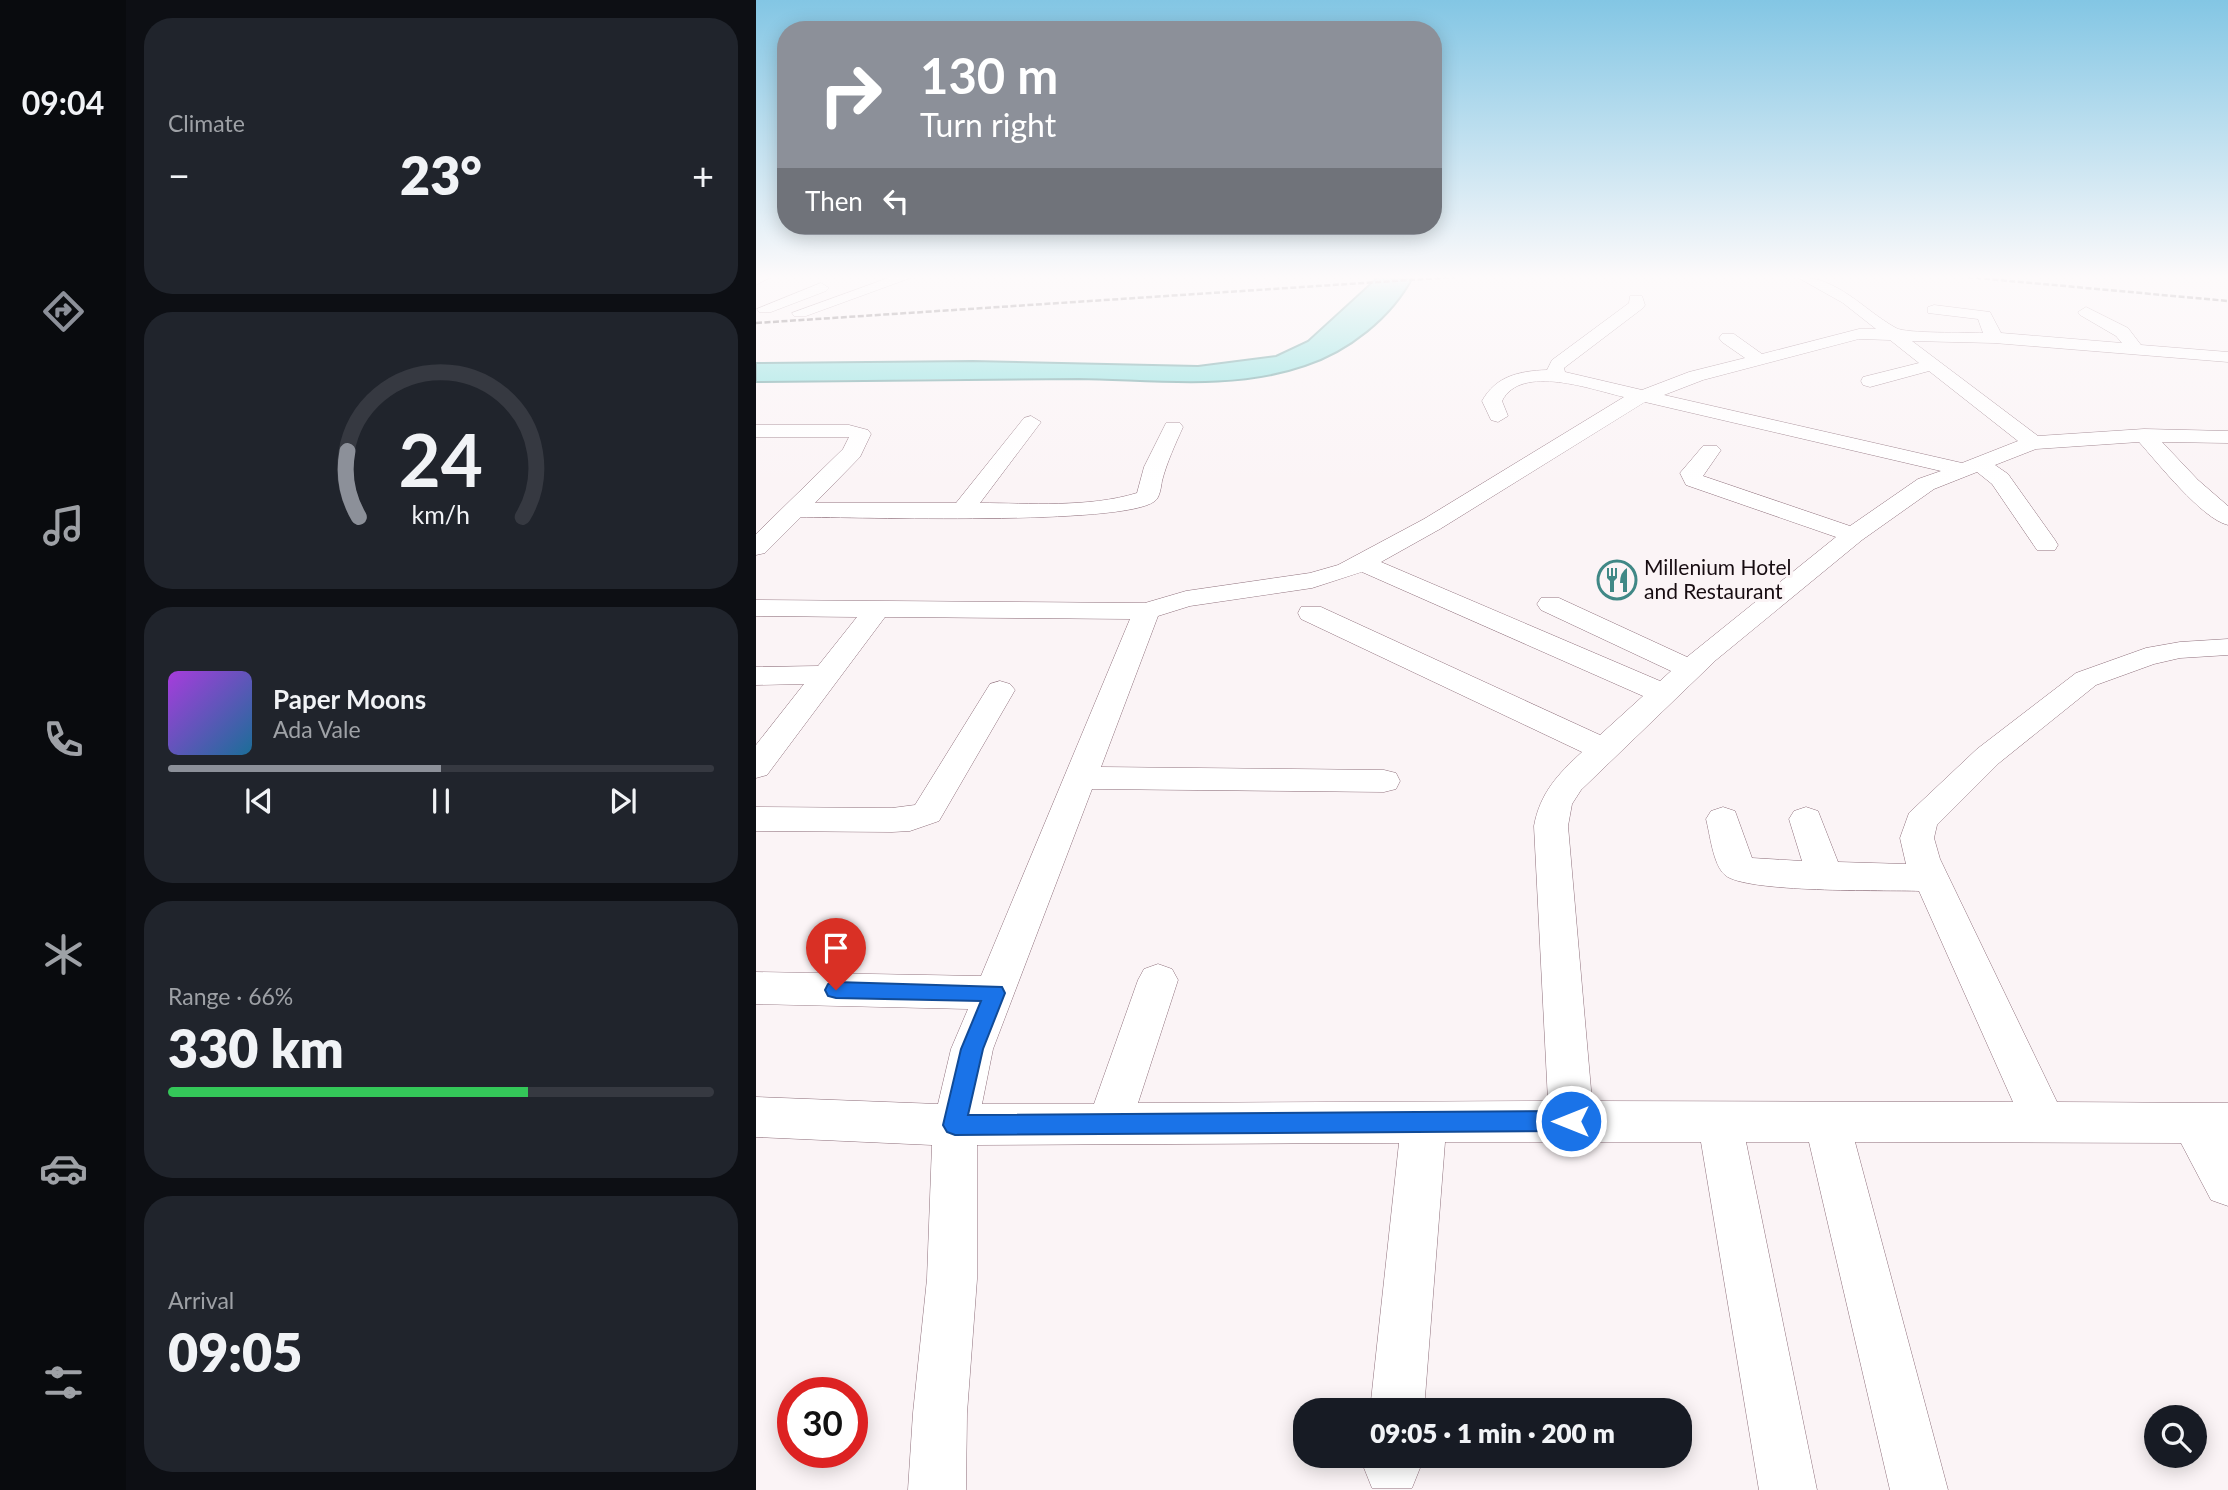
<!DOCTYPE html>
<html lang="en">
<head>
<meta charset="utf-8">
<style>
	:root { --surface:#171b24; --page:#20242c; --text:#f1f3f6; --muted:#9ea1a6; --line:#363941; --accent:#8c9099 }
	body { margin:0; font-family:Lato,sans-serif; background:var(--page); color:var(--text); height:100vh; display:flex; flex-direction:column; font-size:26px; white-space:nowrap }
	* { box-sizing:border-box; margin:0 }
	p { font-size:23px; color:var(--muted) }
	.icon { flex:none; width:38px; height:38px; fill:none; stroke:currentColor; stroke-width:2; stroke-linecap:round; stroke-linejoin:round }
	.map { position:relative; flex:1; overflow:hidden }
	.drawer { display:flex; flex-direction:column; gap:18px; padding:18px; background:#0d0f14; width:630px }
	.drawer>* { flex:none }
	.top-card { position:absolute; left:21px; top:21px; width:665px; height:214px; border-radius:28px; box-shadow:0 4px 18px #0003; background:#8c9099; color:#fff; overflow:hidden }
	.fabs { position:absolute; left:1388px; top:1405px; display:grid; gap:14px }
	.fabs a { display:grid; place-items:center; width:63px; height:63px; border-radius:50%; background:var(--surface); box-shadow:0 4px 18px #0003; font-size:35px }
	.speed { position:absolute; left:21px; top:1377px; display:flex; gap:14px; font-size:35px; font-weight:700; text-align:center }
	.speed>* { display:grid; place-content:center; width:91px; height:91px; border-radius:50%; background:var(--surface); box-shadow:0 4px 18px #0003; line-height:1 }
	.speed .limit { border:10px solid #d22; background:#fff; color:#111 }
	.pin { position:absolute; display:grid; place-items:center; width:60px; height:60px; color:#fff; margin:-72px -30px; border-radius:50% 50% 50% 0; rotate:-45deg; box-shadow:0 0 7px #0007 }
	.pin .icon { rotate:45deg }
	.me { position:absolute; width:77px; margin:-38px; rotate:270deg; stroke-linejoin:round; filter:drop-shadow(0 0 5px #0008) }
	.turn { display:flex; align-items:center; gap:24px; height:147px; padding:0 28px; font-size:32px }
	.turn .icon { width:91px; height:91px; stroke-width:2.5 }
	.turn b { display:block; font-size:49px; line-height:60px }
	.then { display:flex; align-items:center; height:66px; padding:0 28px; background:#0003; gap:14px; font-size:26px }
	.big { font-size:52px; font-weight:800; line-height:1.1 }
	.drawer .tile { flex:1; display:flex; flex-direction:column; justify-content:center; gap:10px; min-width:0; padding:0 24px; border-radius:28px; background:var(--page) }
	.drawer .dial { align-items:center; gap:0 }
	.dial svg { height:182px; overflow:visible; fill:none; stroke:var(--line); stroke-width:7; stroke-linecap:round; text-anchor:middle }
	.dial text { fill:var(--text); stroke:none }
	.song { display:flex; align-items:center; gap:21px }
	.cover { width:84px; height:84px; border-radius:10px; background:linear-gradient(135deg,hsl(280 70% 55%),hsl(200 70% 35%)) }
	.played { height:7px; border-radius:4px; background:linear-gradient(90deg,var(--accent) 50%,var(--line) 50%) }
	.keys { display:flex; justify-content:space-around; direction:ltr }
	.heat { display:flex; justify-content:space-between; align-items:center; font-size:38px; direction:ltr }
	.charge { height:10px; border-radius:5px; background:linear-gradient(90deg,#34c759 66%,var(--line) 0) }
	.trip { position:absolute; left:537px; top:1398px; width:399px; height:70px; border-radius:28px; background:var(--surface); box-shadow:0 4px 18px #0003; font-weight:800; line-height:70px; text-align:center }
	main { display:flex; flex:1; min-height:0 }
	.dock { display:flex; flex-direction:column; width:126px; justify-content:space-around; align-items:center; background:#090b0e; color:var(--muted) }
	.dock .icon { width:49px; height:49px }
	.dock .selected { color:var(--accent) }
	.dock b { font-size:32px; color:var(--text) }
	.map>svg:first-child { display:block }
	.water { fill:#8de1df; stroke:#6aa1a1; stroke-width:2 }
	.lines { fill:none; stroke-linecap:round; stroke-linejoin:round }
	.minor-casing { stroke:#8f707c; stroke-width:1 }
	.minor { fill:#fff; fill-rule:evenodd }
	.rail { stroke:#594f53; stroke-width:2.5; stroke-dasharray:6 2.5; stroke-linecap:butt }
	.route { fill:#1a73e8; stroke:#114b97; stroke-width:2 }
	.labels { text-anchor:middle; stroke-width:6; stroke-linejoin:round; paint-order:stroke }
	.poi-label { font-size:21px; fill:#170c11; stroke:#fbf4f6; text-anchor:start }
</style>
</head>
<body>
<main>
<nav class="dock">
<b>09:04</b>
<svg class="icon selected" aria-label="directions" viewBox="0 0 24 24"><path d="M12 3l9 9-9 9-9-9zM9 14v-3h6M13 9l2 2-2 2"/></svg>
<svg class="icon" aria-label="music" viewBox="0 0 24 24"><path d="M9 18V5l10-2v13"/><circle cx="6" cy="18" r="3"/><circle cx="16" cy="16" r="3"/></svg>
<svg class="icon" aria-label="phone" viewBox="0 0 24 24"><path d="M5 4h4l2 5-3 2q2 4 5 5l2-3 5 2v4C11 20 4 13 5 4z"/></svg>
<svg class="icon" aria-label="climate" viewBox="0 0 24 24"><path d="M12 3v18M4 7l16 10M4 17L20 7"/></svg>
<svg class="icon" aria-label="car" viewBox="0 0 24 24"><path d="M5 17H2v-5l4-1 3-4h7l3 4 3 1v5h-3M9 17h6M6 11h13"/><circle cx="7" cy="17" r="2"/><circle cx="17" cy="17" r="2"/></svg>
<svg class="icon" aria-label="filters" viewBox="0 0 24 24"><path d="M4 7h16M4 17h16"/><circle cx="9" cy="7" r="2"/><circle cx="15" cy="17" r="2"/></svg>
</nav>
<section class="drawer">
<div class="tile"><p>Climate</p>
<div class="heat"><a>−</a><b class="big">23°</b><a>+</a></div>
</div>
<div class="tile dial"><svg viewBox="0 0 100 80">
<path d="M14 69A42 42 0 1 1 86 69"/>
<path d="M14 69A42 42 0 0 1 9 40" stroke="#8c9099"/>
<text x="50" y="56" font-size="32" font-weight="700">24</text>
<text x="50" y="72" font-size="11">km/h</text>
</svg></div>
<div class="tile">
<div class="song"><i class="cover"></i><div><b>Paper Moons</b><p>Ada Vale</p></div></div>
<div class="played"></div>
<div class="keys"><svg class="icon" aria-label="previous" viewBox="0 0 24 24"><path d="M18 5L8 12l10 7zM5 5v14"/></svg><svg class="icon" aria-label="pause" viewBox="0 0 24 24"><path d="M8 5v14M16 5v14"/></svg><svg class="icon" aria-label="next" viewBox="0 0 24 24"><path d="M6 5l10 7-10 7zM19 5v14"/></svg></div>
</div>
<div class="tile"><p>Range · 66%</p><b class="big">330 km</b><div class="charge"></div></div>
<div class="tile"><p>Arrival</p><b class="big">09:05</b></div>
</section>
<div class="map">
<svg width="1472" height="1490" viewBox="0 0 1472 1490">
	<rect width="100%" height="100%" fill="#fbf4f6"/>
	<path class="water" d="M622,277h35c-21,41 -65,75 -108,89 -72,25 -151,14 -226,13 -107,0 -215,1 -323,3v-19l217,-2 225,5 78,-10 32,-15z"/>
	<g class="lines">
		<defs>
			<path id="minor" d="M0,277h15l-15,8z
				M135,277h22l-107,39h-12l-2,-3z
				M1041,277c42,0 65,32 99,51 11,6 71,4 87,5l-5,-14 -50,-6v-6l6,-2 56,7 11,21 121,10 -6,-7 -36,-21 -2,-3 8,-5 42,21 13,17 87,7v10l-234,-19 -82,-2 126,95 106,-7 84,2v12l-66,-1 36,38 30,26v19c-26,-6 -70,-62 -89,-83l-103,7 -41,16 13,9 47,66 3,5 -3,5h-18l-45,-66 -15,-12 -43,17 -72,51 -146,120 -135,130 -9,14 -4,22 24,275 421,1 -94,-211c-34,-1 -174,2 -194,-16 -12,-10 -15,-41 -19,-56l5,-8 12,-4 12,4 17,47 50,3 -13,-42 5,-8 12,-4 12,4 20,51 68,2 -6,-26 9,-25 68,-64 99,-76 70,-25 34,-6 48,-3v16l-48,3 -26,6 -58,21 -97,78 -62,62 -3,13 6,21 117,243 171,1v103l-17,-6 -30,-57 -326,-1 93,348h-58l-81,-348h-63l71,348h-58l-58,-348h-256l-21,268h-54l29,-267 -422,2v134l-10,134 -1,77h-58l5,-77 14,-134 5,-134 -176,-8v-40l182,7 13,-55 17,-40 -212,-5v-32l225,4 149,-357 -245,-2 -118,158 -11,3v-33l48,-61 -48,1v-18l62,-1 39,-49 -101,-1v-16l389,3 41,-12 124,-18 28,-8 86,-46 200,-122c-31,-7 -103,-34 -122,4l6,15 -10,6 -7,-2 -9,-19c14,-25 37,-30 65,-31l5,-10 77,-57 1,-7h12l3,9 -2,3 -79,60 1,4 77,18 47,-18 56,-14 -23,-16 -3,-4 3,-4h12l28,20 97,-25h17l-33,-26zM1103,339l31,1 29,23 -56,14 -2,4 2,4 7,2 59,-16 89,70 -56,22 -298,-68 39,-15zM889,402l296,69 -23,8 -68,47 -147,-50 18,-26 -4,-4h-14l-23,27 6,12 150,52 -149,120 -128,-59h-18l-4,6 4,6 130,61 -11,10 -279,-119 59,-33zM606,572l281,124 -43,39 -279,-128h-20l-3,6 3,6 281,133c-24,22 -42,41 -48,74l14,275 -410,2 40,-123 -6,-11 -14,-5 -14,5 -6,11 -44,124h-112l11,-55 99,-260 292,3 12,-3 4,-8 -4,-8 -12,-3 -283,-3 57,-151 32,-10 122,-18z
				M65,283l8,5 -3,3 -55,21h-12l-2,-3z
				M275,416l10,6 -61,81c50,0 108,5 157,-10l7,-26 22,-44h14l3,4c-8,18 -16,35 -21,54 -1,6 -2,16 -7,20 -30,25 -300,16 -354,16l-36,36 -9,2v-21l87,-85 6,-12h-93v-12h93l19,5 3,4 -11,23 -45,46h141l68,-85z
				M244,681l10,3 5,6 -76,131 -29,10 -18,1 -136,-1v-24l136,1 23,-3 75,-121z
				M609,1456h56l-1,12 -8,20h-40l-8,-20z"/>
		</defs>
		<use href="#minor" class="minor-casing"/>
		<use href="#minor" class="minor"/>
		<path class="rail" d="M1211,277l261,24
			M0,323l698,-46"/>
	</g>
	<linearGradient id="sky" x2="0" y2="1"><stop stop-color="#83c6e4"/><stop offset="0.57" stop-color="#fdfafb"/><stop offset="1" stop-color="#fdfafb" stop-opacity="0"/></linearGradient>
	<rect width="1472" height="486" fill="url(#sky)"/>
	<path class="route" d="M80,982l166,5 3,6 -22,56 -15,66 603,-4 8,3 3,7 -3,7 -8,3 -616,4 -8,-3 -4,-7 18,-76 20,-48 -145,-3 -8,-2 -3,-6 3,-6z"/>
	<defs>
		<symbol id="restaurant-ring" viewBox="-11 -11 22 22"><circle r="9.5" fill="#fbf4f6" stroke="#408886" stroke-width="1.5"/><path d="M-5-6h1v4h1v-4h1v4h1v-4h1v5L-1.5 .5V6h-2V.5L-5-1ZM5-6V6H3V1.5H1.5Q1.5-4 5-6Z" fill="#408886"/></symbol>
	</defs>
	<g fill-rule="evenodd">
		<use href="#restaurant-ring" x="839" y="558" width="44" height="44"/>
	</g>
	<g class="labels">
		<g class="poi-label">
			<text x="888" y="575">Millenium Hotel<tspan x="888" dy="24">and Restaurant</tspan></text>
		</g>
	</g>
</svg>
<div class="fabs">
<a><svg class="icon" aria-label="search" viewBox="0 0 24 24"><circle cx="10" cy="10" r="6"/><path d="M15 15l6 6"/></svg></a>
</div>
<div class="speed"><div class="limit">30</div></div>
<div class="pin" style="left:80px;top:990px;background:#d93025"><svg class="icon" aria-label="arrive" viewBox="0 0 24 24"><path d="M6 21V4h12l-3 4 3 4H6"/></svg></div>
<svg class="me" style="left:815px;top:1121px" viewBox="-20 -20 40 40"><circle r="17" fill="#1a73e8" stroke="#fff" stroke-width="3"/><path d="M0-11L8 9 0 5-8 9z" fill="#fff"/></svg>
<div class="trip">09:05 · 1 min · 200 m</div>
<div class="top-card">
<div class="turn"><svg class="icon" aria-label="right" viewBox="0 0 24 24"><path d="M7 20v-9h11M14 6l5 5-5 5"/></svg><div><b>130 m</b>Turn right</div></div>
<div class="then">Then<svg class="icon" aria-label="left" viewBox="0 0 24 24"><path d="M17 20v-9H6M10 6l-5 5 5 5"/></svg></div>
</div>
</div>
</main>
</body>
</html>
